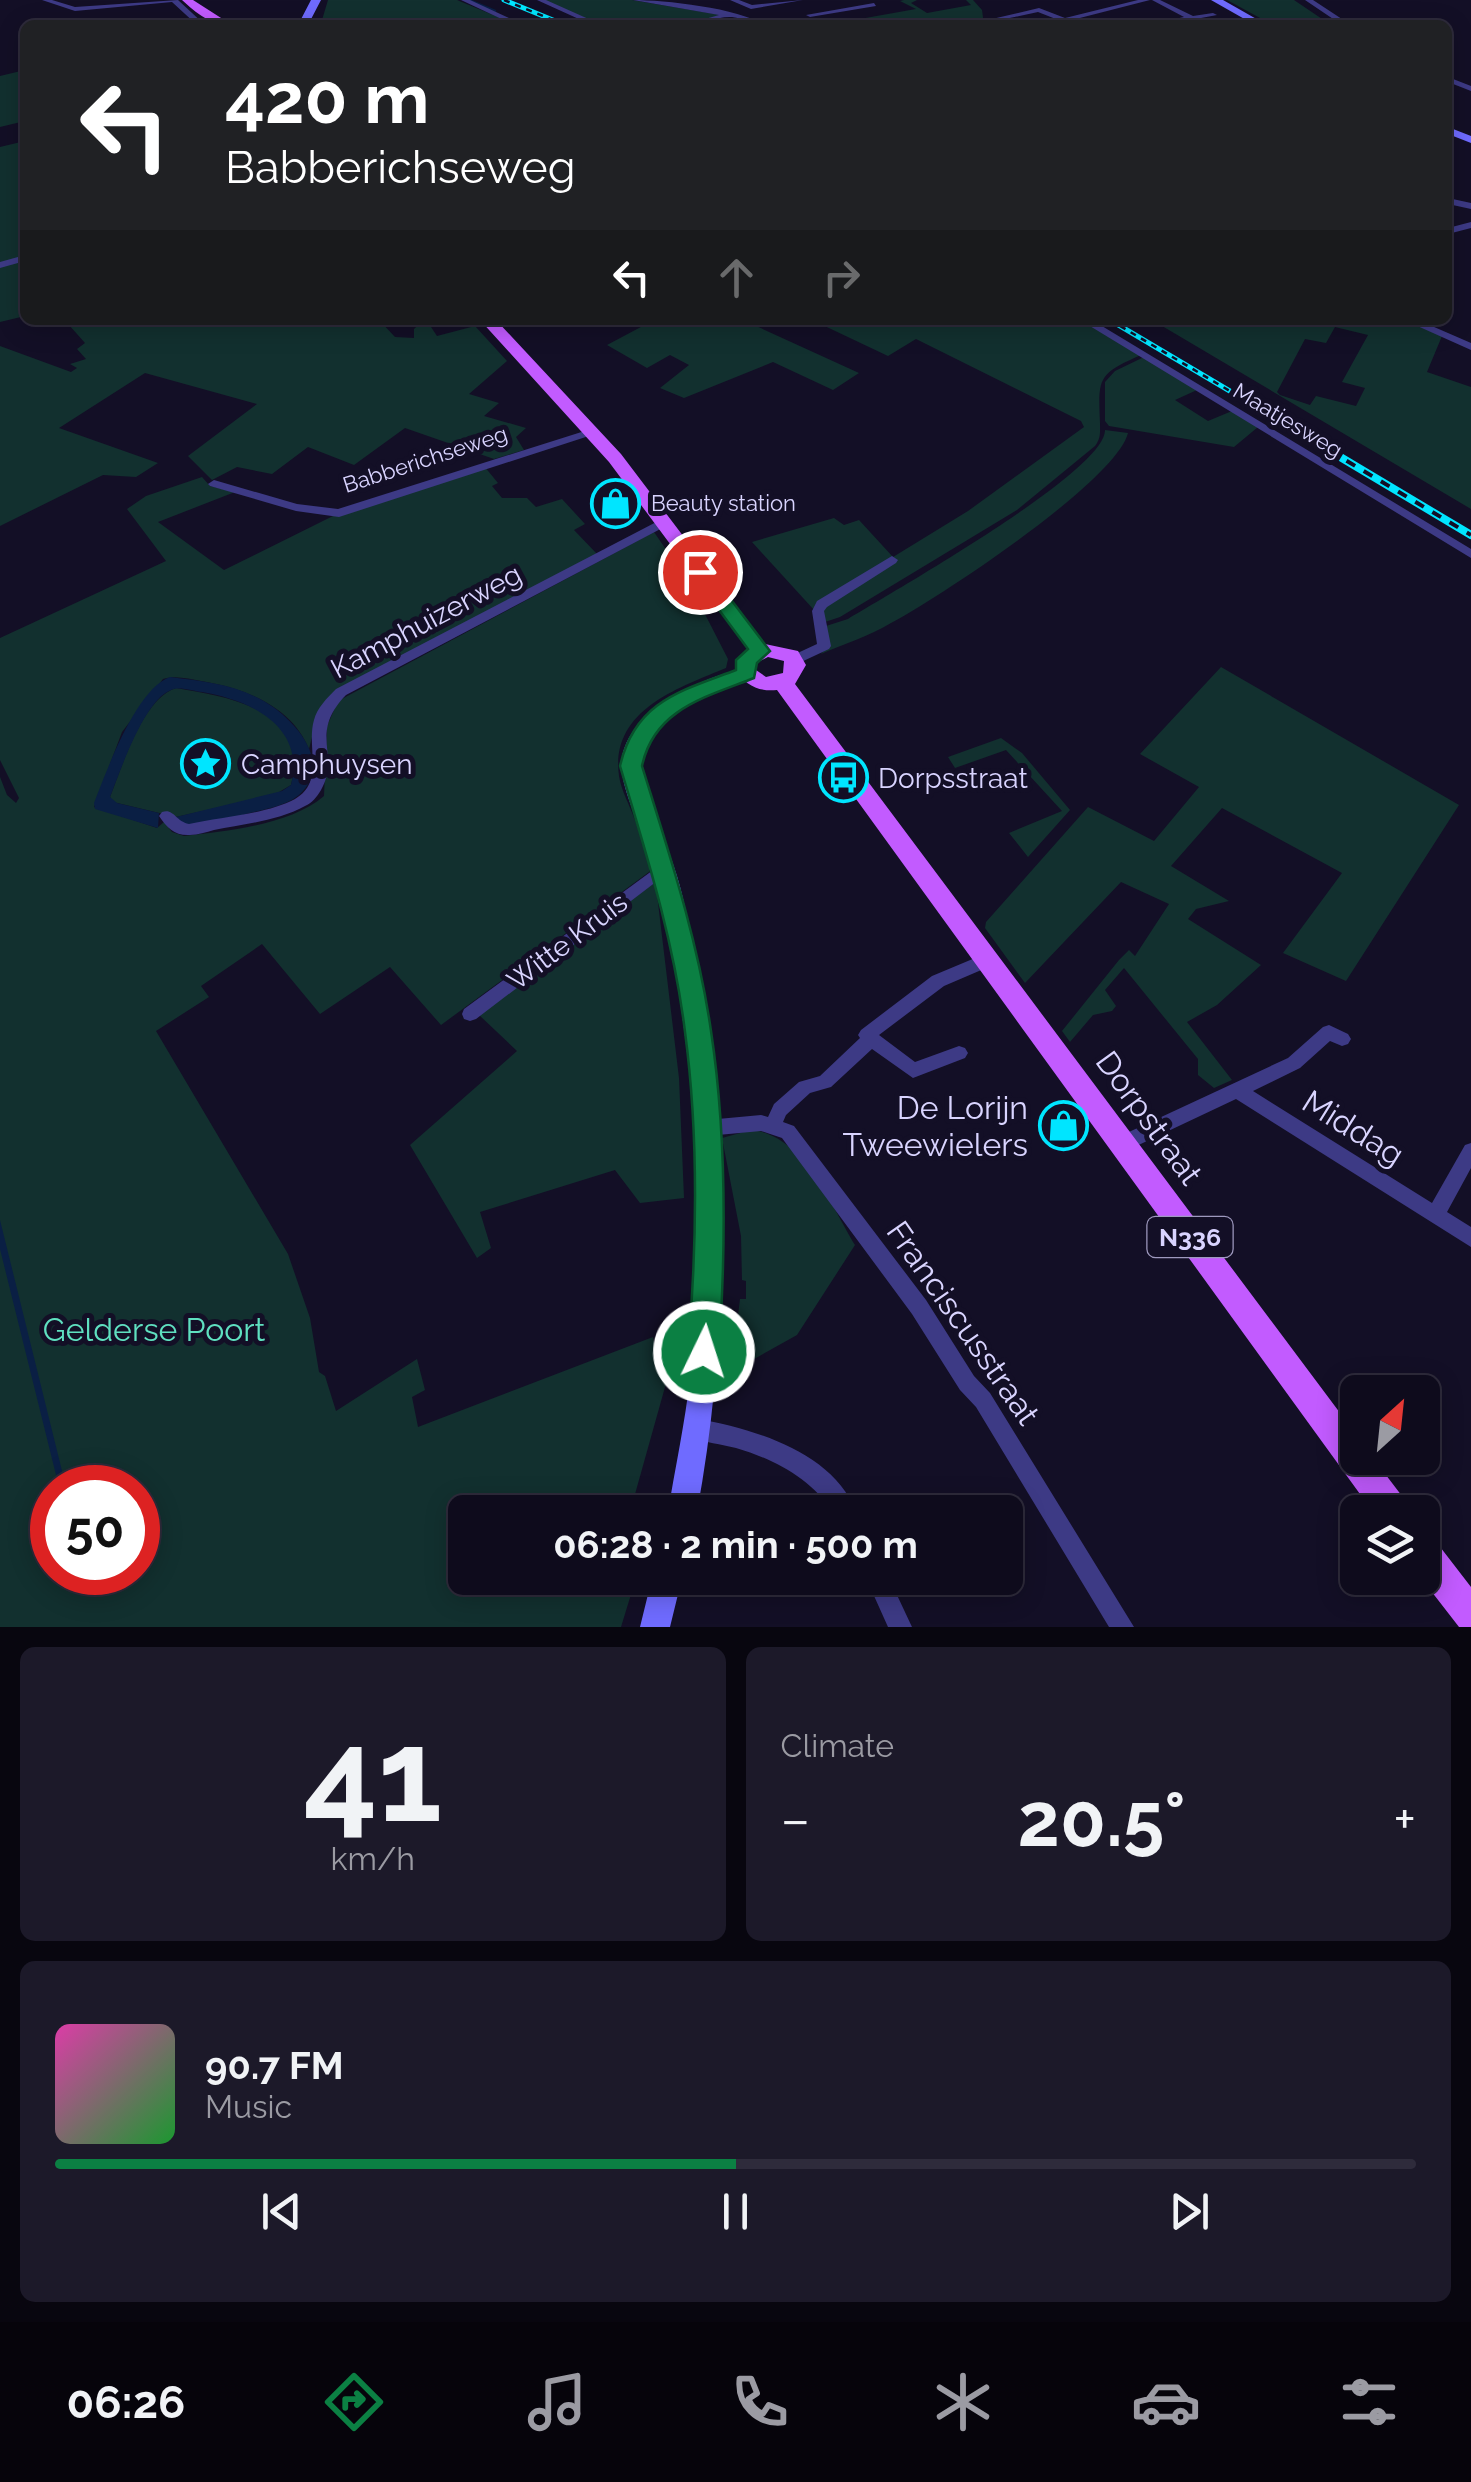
<!DOCTYPE html>
<html lang="en">
<head>
<meta charset="utf-8">
<style>
	:root { --surface:#0e0b1c; --page:#1c1929; --text:#f1f3f6; --muted:#9b9ba3; --line:#2e2b3b; --accent:#0b8043 }
	body { margin:0; font-family:Raleway,sans-serif; background:var(--page); color:var(--text); height:100vh; display:flex; flex-direction:column; font-size:38px; white-space:nowrap }
	* { box-sizing:border-box; margin:0 }
	p { font-size:32px; color:var(--muted) }
	.icon { flex:none; width:55px; height:55px; fill:none; stroke:currentColor; stroke-width:2; stroke-linecap:round; stroke-linejoin:round }
	.map { position:relative; height:1627px; overflow:hidden }
	.side { display:flex; flex-direction:column; gap:20px; padding:20px; background:#08060f; flex:1 }
	.side>* { flex:none }
	.guide { position:absolute; left:20px; top:20px; width:1432px; height:305px; border-radius:15px; box-shadow:0 5px 25px #0003,0 0 0 2px var(--line); background:#202124; color:#fff; overflow:hidden }
	.needle { width:65px; rotate:27deg }
	.fabs { position:absolute; left:1340px; top:1375px; display:grid; gap:20px }
	.fabs a { display:grid; place-items:center; width:100px; height:100px; border-radius:15px; background:var(--surface); box-shadow:0 5px 25px #0003,0 0 0 2px var(--line); font-size:50px }
	.speed { position:absolute; left:30px; top:1465px; display:flex; gap:20px; font-size:50px; font-weight:700; text-align:center }
	.speed>* { display:grid; place-content:center; width:130px; height:130px; border-radius:50%; background:var(--surface); box-shadow:0 5px 25px #0003,0 0 0 2px var(--line); line-height:1 }
	.speed .limit { border:15px solid #d22; background:#fff; color:#111 }
	.pin { position:absolute; display:grid; place-items:center; width:85px; height:85px; color:#fff; margin:-42px; border:5px solid #fff; border-radius:50%; box-shadow:0 2px 10px #0007 }
	.me { position:absolute; width:110px; margin:-55px; rotate:4deg; stroke-linejoin:round; filter:drop-shadow(0 0 8px #0008) }
	.turn { display:flex; align-items:center; gap:35px; height:210px; padding:0 40px; font-size:45px }
	.turn .icon { width:130px; height:130px; stroke-width:2.5 }
	.turn b { display:block; font-size:70px; line-height:85px }
	.lanes { display:flex; align-items:center; height:95px; padding:0 40px; background:#0003; justify-content:center; gap:50px; direction:ltr }
	.lanes .off { opacity:.35 }
	.big { font-size:75px; font-weight:700; line-height:1.1 }
	.side .card { flex:1; display:flex; flex-direction:column; justify-content:center; gap:15px; min-width:0; padding:0 35px; border-radius:15px; background:var(--page) }
	.side .dial { align-items:center; gap:0 }
	.dial b { font-size:130px; line-height:1 }
	.song { display:flex; align-items:center; gap:30px }
	.cover { width:120px; height:120px; border-radius:15px; background:linear-gradient(135deg,hsl(320 70% 55%),hsl(130 70% 35%)) }
	.played { height:10px; border-radius:5px; background:linear-gradient(90deg,var(--accent) 50%,var(--line) 50%) }
	.keys { display:flex; justify-content:space-around; direction:ltr }
	.heat { display:flex; justify-content:space-between; align-items:center; font-size:55px; direction:ltr }
	.side .tiles { flex:1; display:grid; gap:20px; grid-template-columns:1fr 1fr }
	.card:last-child { grid-column:span 2 }
	.trip { position:absolute; left:448px; top:1495px; width:575px; height:100px; border-radius:15px; background:var(--surface); box-shadow:0 5px 25px #0003,0 0 0 2px var(--line); font-weight:700; line-height:100px; text-align:center }
	.menu { display:flex; height:160px; justify-content:space-around; align-items:center; background:#06040b; color:var(--muted) }
	.menu .icon { width:70px; height:70px }
	.menu .on { color:var(--accent) }
	.menu b { font-size:45px; color:var(--text) }
	.map>svg:first-child { display:block }
	.green { fill:#12302f; fill-rule:evenodd }
	.water { fill:#0a1f44 }
	.lines { fill:none; stroke-linecap:round; stroke-linejoin:round }
	.stream { stroke:#0a1f44; stroke-width:2.5 }
	.street { fill:#3d3a85; fill-rule:evenodd }
	.secondary { fill:#6f6bff; fill-rule:evenodd }
	.primary { fill:#c25bff; fill-rule:evenodd }
	.rail-far1-casing { stroke:#00e5ff; stroke-width:5 }
	.rail-casing { stroke:#00e5ff; stroke-width:8 }
	.rail-far1 { stroke:#130f26; stroke-width:2.5; stroke-dasharray:6; stroke-linecap:butt }
	.rail { stroke:#130f26; stroke-width:4; stroke-dasharray:10; stroke-linecap:butt }
	.route { fill:#0b8043; stroke:#07532c; stroke-width:2.5 }
	.labels { text-anchor:middle; stroke-width:10; stroke-linejoin:round; paint-order:stroke }
	.far-street-label { font-size:22px; fill:#d9d4ff; stroke:#130f26 }
	.far-poi-label { font-size:22px; fill:#d9d4ff; stroke:#130f26; text-anchor:start }
	.shield { fill:#130f26; stroke:#9e99be; stroke-width:2.5 }
	.shield-label { font-size:25px; font-weight:bold; fill:#d9d4ff }
	.street-label { font-size:28px; fill:#d9d4ff; stroke:#130f26 }
	.poi-label { font-size:28px; fill:#d9d4ff; stroke:#130f26; text-anchor:start }
	.near-poi-label { font-size:32px; fill:#d9d4ff; stroke:#130f26; text-anchor:end }
	.near-street-label { font-size:32px; fill:#d9d4ff; stroke:#130f26 }
	.near-park-label { font-size:32px; fill:#5fe0c0; stroke:#130f26 }
</style>
</head>
<body>
<div class="map">
<svg width="1471" height="1627" viewBox="0 0 1471 1627">
	<rect width="100%" height="100%" fill="#130f26"/>
	<path class="green" d="M328,0h129l60,25h-155l-40,-5z
		M543,0h89l89,15 -37,10h-83z
		M904,0h13l-6,3 16,10 44,-8 -5,-5h7l9,10 2,15h-158l90,-16 -16,-8z
		M1227,0h67l37,25h-58z
		M25,70v51l-25,6v-51z
		M25,141v115l-25,7v-116z
		M25,259v57l-25,6v-56z
		M71,320h308l16,17 19,1v-9l10,-9h13l-6,7 6,9 38,-10 32,35 -38,33 30,9 -15,13 42,12 -10,9 8,13 -30,9 -89,-31 -51,37 -46,-18 -36,27 -35,-7 -25,13 -24,-24 69,-52 -112,-31 -86,55 99,35 -22,14 -33,-2 -103,51v-180l71,26 6,-4 -7,-4 16,-5 -9,-10 8,-6 -16,-18z
		M654,320h89l116,53 -26,17 -60,-28 -89,36 -24,-10 29,-23 -19,-10 -23,13 -40,-23z
		M812,320h271l58,35c-43,19 -43,22 -41,68 0,10 1,15 -5,23l-78,64 -177,107 -15,5 -73,-80 82,-24 10,7 15,-5 34,37 75,-46 116,-84 -3,-6 -165,-82 -28,17z
		M1152,320h253l37,16 -15,36 44,15v122zM1335,327l33,8 -26,47 23,6 -9,18 -40,-10 -6,9 -30,-10 -3,-3 28,-53 21,4z
		M1144,357l53,33 -22,10 33,21 24,-10 26,16 -24,20 -125,-21 -4,-5v-39l10,-11z
		M1105,430l23,3c-12,48 -188,164 -237,190 -22,13 -47,21 -70,31l9,-10 -4,-18 22,-7c46,-28 258,-148 257,-189z
		M484,466l14,17 -6,3 10,12h25l9,9 26,-8 23,25 -11,6 23,24 -252,133 -30,38 -6,24c-17,-43 -65,-61 -108,-68 -12,-2 -26,-6 -38,-2l-41,53 -28,75 63,21 7,-6 8,10 12,4c43,-5 106,-11 140,-40l3,-70 11,-25 316,-169 35,51 39,76 -2,9c-48,20 -116,42 -107,108 2,14 11,30 16,44 6,16 17,37 14,52l-208,153 -51,-58 -70,47 -58,-70 -61,42 8,11 -53,34 132,223 22,64 9,54 6,4 11,35 81,-52 8,31 -13,7 6,30 235,-90 4,19 17,-1 -44,157h-165v66h171l-15,49h-621v-850l7,18 9,8 3,-5 -19,-38v-122l166,-77 -39,-52 19,-13 56,-19 8,9 25,6 -77,30 66,48 113,-56zM52,1488h86v84h-86z
		M1221,667l238,138 -113,176 -63,-28 59,-80 -120,-65 -51,58 58,35 -33,8 -8,10 73,46 -44,40 -30,17 45,58 -18,8 -16,-13v-16l-74,-91 -19,22 11,16 -4,5 -19,4 -23,27 -8,-11 57,-71 10,-10 6,6 34,-52 -48,-22 -96,101 -40,-55 1,-6 102,-115 66,34 45,-54 -59,-33z
		M176,688c54,9 134,22 115,97l-17,10 -98,22 -63,-15 -3,-5c12,-30 32,-98 66,-109z
		M1001,738l21,15 48,57 -42,47 -19,-24 53,-22 -56,-61 -51,18 -7,-11z
		M653,884l3,2 23,192 5,120 -44,5 -25,-33 -135,42 11,36 -14,10 -67,-113 107,-94 -39,-37z
		M751,1130c52,4 80,75 104,115l-58,90 -66,37 9,-73h6v-18l-4,-1 -1,-44 -19,-98z"/>
	<path class="water" d="M170,677c31,4 63,7 90,22 29,15 73,59 43,92 -13,15 -39,18 -57,23 -19,5 -40,13 -60,14l-10,-11 106,-26 9,-6c15,-59 -41,-85 -89,-93 -9,-1 -23,-6 -31,-2 -27,10 -51,82 -61,107l7,6 42,10 -1,15 -63,-19 -1,-6c13,-33 42,-114 76,-126z
		M0,1220l66,267h-7l-59,-238z"/>
	<g class="lines">
		<path class="stream" d="M469,0l26,11
			M522,21l9,4"/>
		<path class="street" d="M42,0h10l23,7 103,-7 27,25h-8l-25,-23 -97,9z
			M461,0h9l54,25h-10z
			M537,0h9l56,25h-10z
			M633,0c31,0 106,8 131,25 -12,0 -20,-7 -32,-8 -15,-1 -31,8 -48,8l35,-10z
			M730,0h9l13,5 51,-5 -52,9z
			M1138,0h12l-78,20 9,5h-10l-33,-13 -38,8 2,5h-8l-2,-6 47,-11 26,10z
			M1152,0h8l33,16 20,-3 4,2 -53,10h-17l37,-8z
			M1305,0h8l38,25h-9z
			M874,3l2,3 -66,11 -4,-2z
			M1448,77l23,9v5l-23,-9z
			M1448,198l23,5v6l-23,-5z
			M1471,222v6l-23,6v-6z
			M25,255v6l-25,7v-6z
			M1080,320h12l379,229v9z
			M1404,320h14l53,23v7z
			M591,429l4,1v4l-256,83 -43,-6 -86,-25 -2,-2 6,-4 83,24 41,5z
			M664,518l6,4 -2,3 -322,170c-38,39 -5,60 -25,95 -4,7 -9,13 -16,16 -27,15 -62,18 -91,24 -8,2 -16,5 -24,5 -15,1 -23,-7 -31,-19l3,-4c12,-4 13,9 27,12 32,-7 78,-10 106,-25 30,-17 11,-52 19,-79 3,-12 13,-22 22,-31z
			M892,556l6,4 -2,3 -69,44 -3,4 7,35 -2,3 -30,14h-10l-2,-3 2,-3 28,-13 -5,-33 5,-10z
			M664,862l5,2 3,4 -3,4 -193,147 -6,2 -6,-2 -2,-5 2,-5z
			M987,953l6,2 2,5 -2,5 -49,21 -65,49 36,27 44,-16 6,2 3,5 -3,5 -52,20 -41,-29 -41,38 -21,6 -24,22 -3,7 11,4 132,174 48,76 16,17 144,234h-25l-133,-220 -16,-17 -48,-76 -130,-176 -21,-7 -54,5 -6,-2 -3,-6 3,-6 6,-2 54,-5 7,2 6,-13 25,-22 21,-6 40,-38 -2,-3 3,-5 71,-54z
			M1329,1025l19,9 3,5 -3,5 -6,2 -12,-5 -30,27 -47,23 179,112 33,-58 6,-2v25l-24,44 24,15v20l-235,-148 -108,51 -6,2 -6,-2 -3,-6 3,-6 172,-80 35,-31z
			M698,1419c57,10 136,34 158,93h-23c-22,-33 -59,-53 -97,-64 -15,-4 -31,-5 -45,-11l-4,-7 4,-7z
			M866,1578h23l23,49h-24z"/>
		<path class="secondary" d="M311,0h10l-13,25h-10z
			M1211,0h12l44,25h-12z
			M1448,127l23,9v7l-23,-9z
			M746,667l6,2 3,4 -3,4c-37,14 -105,34 -111,82 -5,30 24,78 33,108 9,26 14,54 19,81 34,188 39,375 4,564h-29c7,-44 17,-89 22,-134 14,-120 9,-245 -8,-364 -7,-47 -14,-96 -27,-141 -6,-22 -15,-43 -23,-65 -5,-14 -13,-36 -10,-51 12,-53 79,-77 124,-90z
			M652,1578h30l-12,49h-30z"/>
		<path class="primary" d="M182,0h11l39,25c-21,0 -35,-11 -50,-25z
			M480,320h16l125,134 144,190 33,7 8,14 -11,19 563,753v21h15l32,42 4,12h-36l-596,-822c-19,2 -32,-5 -42,-21l1,-9 13,-10 -140,-188zM768,657l16,4 -1,12 -17,4 -10,-7v-7z
			M1422,1534l12,5 37,48v40h-12l-38,-49z"/>
		<defs>
			<path id="rail-far1" d="M504,0l61,25
				M1110,320l189,112"/>
			<path id="rail" d="M1295,430l176,105"/>
		</defs>
		<use href="#rail-far1" class="rail-far1-casing"/>
		<use href="#rail" class="rail-casing"/>
		<use href="#rail-far1" class="rail-far1"/>
		<use href="#rail" class="rail"/>
	</g>
	<path class="route" d="M700,566l7,2 63,83 -13,12 -3,15c-48,19 -100,31 -112,88 27,87 56,174 69,265 16,105 15,215 8,321l-5,10 -10,5 -11,-5 -5,-10c9,-106 11,-215 -3,-320 -11,-91 -39,-179 -65,-266 15,-65 61,-75 116,-96v-10l12,-11 -57,-77z"/>
	<defs>
		<symbol id="shop-ring" viewBox="-11 -11 22 22"><circle r="9.5" fill="#130f26" stroke="#00e5ff" stroke-width="1.5"/><path d="M-5-2.5h2.3a2.7 3.5 0 0 1 5.4 0H5L5.5 6h-11ZM-1.5-2.5h3a1.5 2.3 0 0 0-3 0Z" fill="#00e5ff"/></symbol>
		<symbol id="sight-ring" viewBox="-11 -11 22 22"><circle r="9.5" fill="#130f26" stroke="#00e5ff" stroke-width="1.5"/><path d="M0-6L1.8-2.2L6-1.7L2.9 1.2L3.7 5.4L0 3.3L-3.7 5.4L-2.9 1.2L-6-1.7L-1.8-2.2Z" fill="#00e5ff"/></symbol>
		<symbol id="bus-ring" viewBox="-11 -11 22 22"><circle r="9.5" fill="#130f26" stroke="#00e5ff" stroke-width="1.5"/><path d="M-5-6H5V4H4V6H2V4H-2V6H-4V4H-5ZM-3.5-4V0h7V-4ZM-3.5 1.2v1.5H-2V1.2ZM2 1.2v1.5H3.5V1.2Z" fill="#00e5ff"/></symbol>
	</defs>
	<g fill-rule="evenodd">
		<use href="#shop-ring" x="588" y="476" width="55" height="55"/>
		<use href="#sight-ring" x="178" y="736" width="55" height="55"/>
		<use href="#bus-ring" x="816" y="750" width="55" height="55"/>
		<use href="#shop-ring" x="1036" y="1098" width="55" height="55"/>
	</g>
	<g class="labels">
		<g class="far-street-label">
			<text transform="translate(1288 420) rotate(31)" y="8">Maatjesweg</text>
			<text transform="translate(425 459) rotate(-18)" y="8">Babberichseweg</text>
		</g>
		<g class="far-poi-label">
			<text x="651" y="511">Beauty station</text>
		</g>
		<rect class="shield" x="1147.5" y="1217" width="85" height="40" rx="8"/>
		<g class="shield-label">
			<text x="1190" y="1246">N336</text>
		</g>
		<g class="street-label">
			<text transform="translate(426 621) rotate(-28)" y="10">Kamphuizerweg</text>
			<text transform="translate(567 941) rotate(-37)" y="10">Witte Kruis</text>
		</g>
		<g class="poi-label">
			<text x="241" y="774">Camphuysen</text>
			<text x="878" y="788">Dorpsstraat</text>
		</g>
		<g class="near-poi-label">
			<text x="1028" y="1119">De Lorijn<tspan x="1028" dy="37">Tweewielers</tspan></text>
		</g>
		<g class="near-street-label">
			<text transform="translate(1149 1118) rotate(54)" y="11">Dorpstraat</text>
			<text transform="translate(1353 1128) rotate(32)" y="11">Middag</text>
			<text transform="translate(963 1323) rotate(55)" y="11">Franciscusstraat</text>
		</g>
		<g class="near-park-label">
			<text x="154" y="1341">Gelderse Poort</text>
		</g>
	</g>
</svg>
<div class="fabs">
<a><svg class="needle" viewBox="-14 -14 28 28"><path d="M0-13l5 13h-10z" fill="#e53935"/><path d="M0 13l5-13h-10z" fill="#9b9ba3"/></svg></a>
<a><svg class="icon" aria-label="layers" viewBox="0 0 24 24"><path d="M12 4l9 5-9 5-9-5zM3 14l9 5 9-5"/></svg></a>
</div>
<div class="speed"><div class="limit">50</div></div>
<div class="pin" style="left:700px;top:572px;background:#d93025"><svg class="icon" aria-label="arrive" viewBox="0 0 24 24"><path d="M6 21V4h12l-3 4 3 4H6"/></svg></div>
<svg class="me" style="left:704px;top:1352px" viewBox="-20 -20 40 40"><circle r="17" fill="#0b8043" stroke="#fff" stroke-width="3"/><path d="M0-11L8 9 0 5-8 9z" fill="#fff"/></svg>
<div class="trip">06:28 · 2 min · 500 m</div>
<div class="guide">
<div class="turn"><svg class="icon" aria-label="left" viewBox="0 0 24 24"><path d="M17 20v-9H6M10 6l-5 5 5 5"/></svg><div><b>420 m</b>Babberichseweg</div></div>
<div class="lanes"><svg class="icon" aria-label="left" viewBox="0 0 24 24"><path d="M17 20v-9H6M10 6l-5 5 5 5"/></svg><svg class="icon off" aria-label="ahead" viewBox="0 0 24 24"><path d="M12 20V5M6 11l6-6 6 6"/></svg><svg class="icon off" aria-label="right" viewBox="0 0 24 24"><path d="M7 20v-9h11M14 6l5 5-5 5"/></svg></div>
</div>
</div>
<section class="side">
<div class="tiles">
<div class="card dial"><b>41</b><p>km/h</p></div>
<div class="card"><p>Climate</p>
<div class="heat"><a>−</a><b class="big">20.5°</b><a>+</a></div>
</div>
<div class="card">
<div class="song"><i class="cover"></i><div><b>90.7 FM</b><p>Music</p></div></div>
<div class="played"></div>
<div class="keys"><svg class="icon" aria-label="previous" viewBox="0 0 24 24"><path d="M18 5L8 12l10 7zM5 5v14"/></svg><svg class="icon" aria-label="pause" viewBox="0 0 24 24"><path d="M8 5v14M16 5v14"/></svg><svg class="icon" aria-label="next" viewBox="0 0 24 24"><path d="M6 5l10 7-10 7zM19 5v14"/></svg></div>
</div>
</div>
</section>
<nav class="menu">
<b>06:26</b>
<svg class="icon on" aria-label="directions" viewBox="0 0 24 24"><path d="M12 3l9 9-9 9-9-9zM9 14v-3h6M13 9l2 2-2 2"/></svg>
<svg class="icon" aria-label="music" viewBox="0 0 24 24"><path d="M9 18V5l10-2v13"/><circle cx="6" cy="18" r="3"/><circle cx="16" cy="16" r="3"/></svg>
<svg class="icon" aria-label="phone" viewBox="0 0 24 24"><path d="M5 4h4l2 5-3 2q2 4 5 5l2-3 5 2v4C11 20 4 13 5 4z"/></svg>
<svg class="icon" aria-label="climate" viewBox="0 0 24 24"><path d="M12 3v18M4 7l16 10M4 17L20 7"/></svg>
<svg class="icon" aria-label="car" viewBox="0 0 24 24"><path d="M5 17H2v-5l4-1 3-4h7l3 4 3 1v5h-3M9 17h6M6 11h13"/><circle cx="7" cy="17" r="2"/><circle cx="17" cy="17" r="2"/></svg>
<svg class="icon" aria-label="filters" viewBox="0 0 24 24"><path d="M4 7h16M4 17h16"/><circle cx="9" cy="7" r="2"/><circle cx="15" cy="17" r="2"/></svg>
</nav>
</body>
</html>
